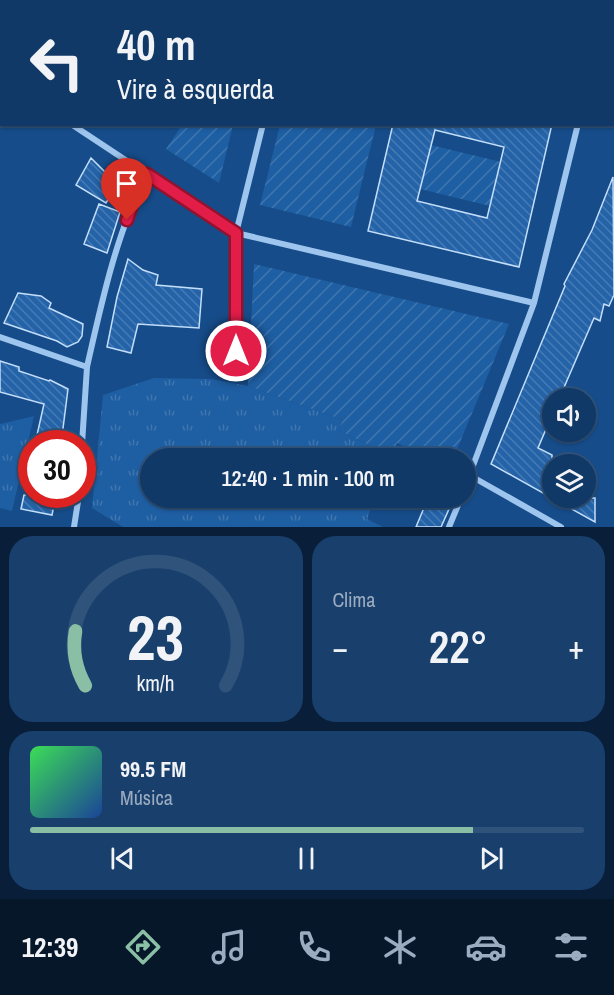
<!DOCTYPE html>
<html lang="pt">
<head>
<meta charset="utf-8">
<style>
	:root { --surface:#103967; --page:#19406d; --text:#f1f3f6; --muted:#9cacc0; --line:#30537b; --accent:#8abfa5 }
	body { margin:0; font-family:"Archivo Narrow",sans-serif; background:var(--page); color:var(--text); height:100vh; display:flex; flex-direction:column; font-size:22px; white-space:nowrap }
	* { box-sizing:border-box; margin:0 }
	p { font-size:20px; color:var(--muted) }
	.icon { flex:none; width:33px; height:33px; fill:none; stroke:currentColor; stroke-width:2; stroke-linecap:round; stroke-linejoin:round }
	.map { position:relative; height:527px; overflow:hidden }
	.details { display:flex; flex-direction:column; gap:9px; padding:9px; background:#091f39; flex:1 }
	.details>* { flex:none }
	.guide { position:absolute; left:0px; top:0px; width:615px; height:126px; box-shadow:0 2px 4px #0004,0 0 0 2px var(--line); background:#103967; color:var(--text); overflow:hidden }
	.buttons { position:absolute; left:542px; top:388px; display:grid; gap:12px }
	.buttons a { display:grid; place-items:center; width:54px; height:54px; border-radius:50%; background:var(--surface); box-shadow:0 2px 4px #0004,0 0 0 2px var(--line); font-size:30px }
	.speed { position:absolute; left:18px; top:430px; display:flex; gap:12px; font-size:30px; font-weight:700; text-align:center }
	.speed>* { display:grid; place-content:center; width:78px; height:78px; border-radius:50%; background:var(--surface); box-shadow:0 2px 4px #0004,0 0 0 2px var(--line); line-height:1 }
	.speed .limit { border:9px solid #d22; background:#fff; color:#111 }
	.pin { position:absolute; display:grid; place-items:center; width:51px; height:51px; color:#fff; margin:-62px -26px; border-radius:50% 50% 50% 0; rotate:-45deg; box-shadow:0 0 6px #0007 }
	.pin .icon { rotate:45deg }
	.me { position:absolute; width:66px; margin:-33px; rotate:0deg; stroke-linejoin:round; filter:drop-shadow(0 0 4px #0008) }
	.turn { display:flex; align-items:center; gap:21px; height:126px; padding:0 18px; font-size:27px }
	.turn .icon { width:78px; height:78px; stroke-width:2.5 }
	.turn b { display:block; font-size:42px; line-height:51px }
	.big { font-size:45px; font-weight:600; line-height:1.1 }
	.details .tile { flex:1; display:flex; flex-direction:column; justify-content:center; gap:9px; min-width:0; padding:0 21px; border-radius:24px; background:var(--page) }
	.details .dial { align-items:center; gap:0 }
	.dial svg { height:156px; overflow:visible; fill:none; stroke:var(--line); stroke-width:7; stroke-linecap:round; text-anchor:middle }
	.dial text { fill:var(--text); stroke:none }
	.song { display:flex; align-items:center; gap:18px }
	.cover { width:72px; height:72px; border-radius:9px; background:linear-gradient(135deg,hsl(130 70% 55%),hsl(220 70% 35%)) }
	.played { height:6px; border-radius:3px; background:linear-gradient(90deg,var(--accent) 80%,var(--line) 80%) }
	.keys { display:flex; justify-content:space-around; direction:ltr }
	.heat { display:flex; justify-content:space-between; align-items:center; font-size:33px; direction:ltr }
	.details .tiles { flex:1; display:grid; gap:9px; grid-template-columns:1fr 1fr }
	.tile:last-child { grid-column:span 2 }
	.trip { position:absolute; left:140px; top:448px; width:336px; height:60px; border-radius:30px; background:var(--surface); box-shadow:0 2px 4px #0004,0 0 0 2px var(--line); font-weight:600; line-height:60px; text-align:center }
	.tab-bar { display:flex; height:96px; justify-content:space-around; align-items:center; background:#061729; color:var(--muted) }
	.tab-bar .icon { width:42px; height:42px }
	.tab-bar .current { color:var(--accent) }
	.tab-bar b { font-size:27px; color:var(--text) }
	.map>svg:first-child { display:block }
	.grass { fill:url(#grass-tufts) }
	.garden { fill:url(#garden-furrows) }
	.building { fill:url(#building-back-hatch); stroke:#c3defa; stroke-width:1.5; fill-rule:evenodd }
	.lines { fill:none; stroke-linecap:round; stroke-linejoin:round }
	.minor { stroke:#9ec5ee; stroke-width:6 }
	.tertiary { stroke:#9ec5ee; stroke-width:10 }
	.route-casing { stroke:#92132f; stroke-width:15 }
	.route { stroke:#e11d48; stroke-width:10 }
</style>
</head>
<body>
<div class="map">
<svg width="614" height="527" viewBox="0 0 614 527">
	<defs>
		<pattern id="grass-tufts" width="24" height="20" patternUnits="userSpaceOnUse" patternTransform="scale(1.5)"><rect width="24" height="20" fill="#1e5ea2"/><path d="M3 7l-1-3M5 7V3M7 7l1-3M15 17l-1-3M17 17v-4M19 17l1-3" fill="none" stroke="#4076b0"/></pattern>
		<pattern id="garden-furrows" width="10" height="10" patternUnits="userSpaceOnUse" patternTransform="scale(1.5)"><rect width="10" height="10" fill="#1e5ea2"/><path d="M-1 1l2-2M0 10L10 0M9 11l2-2" fill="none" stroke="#4076b0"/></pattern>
		<pattern id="building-back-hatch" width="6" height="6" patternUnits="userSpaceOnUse" patternTransform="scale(1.5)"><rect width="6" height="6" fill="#2463a8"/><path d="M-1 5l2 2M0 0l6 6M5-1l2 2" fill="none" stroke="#457ab5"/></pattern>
	</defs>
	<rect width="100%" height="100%" fill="#164c89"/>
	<path class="grass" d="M154,378l57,1 37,7 95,34 -5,10 53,26 -1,3h-240v39h225l-8,21 16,8h-260l-31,-19 11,-113z
		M34,416l-22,95 -12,-3v-84z"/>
	<path class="garden" d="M182,125h51l-14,58 -53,-34z
		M280,125h96l-25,102 -91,-22z
		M431,145l70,17 -11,44 -70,-17z
		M254,264l255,60 -56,135h-21l-35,-16 -6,13 -53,-26 5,-10 -95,-34z"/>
	<path class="building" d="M393,124h159l-33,143 -151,-36zM435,130l69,17 -17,71 -70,-17z
		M91,158l14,14 6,12 4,4 -9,15 -30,-18z
		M613,177l1,118 -5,11 -5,-2 -4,17 -6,-3 -35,81h-7v16l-14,33 14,7v43h43v24l-104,-58 74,-178 -1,-2 28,-54z
		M99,204l21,8 -13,41 -23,-9z
		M128,259l15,11 15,5 -2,10 46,4 -3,39 -61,-4 -7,29 -24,-6 10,-50z
		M18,293l23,3 10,7 -2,5 34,16 -1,12 -4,6 -11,5 -10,-6 -53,-18z
		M0,361l19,6v4l30,10 1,-1 18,9 -7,55h-26l9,-40 -44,-12z
		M24,495h32l-4,20 -31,-6z
		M428,498h26l-13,29h-25z"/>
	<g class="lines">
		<path class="minor" d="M224,2v-2
			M0,62l2,1
			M71,124l165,109 298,70
			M0,337l87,30 -5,77
			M87,367c14,-62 30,-137 60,-193
			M236,375v-142l27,-109
			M469,475l92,52
			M465,487l69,-184 44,-179
			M74,527l5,-32
			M449,527l12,-29"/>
		<path class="tertiary" d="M153,0l5,2
			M301,2l1,-2"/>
	</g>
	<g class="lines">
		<defs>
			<path id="route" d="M127,220l7,-21 13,-25 89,59v118"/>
		</defs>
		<use href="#route" class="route-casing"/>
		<use href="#route" class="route"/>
	</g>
</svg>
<div class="buttons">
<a><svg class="icon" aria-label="sound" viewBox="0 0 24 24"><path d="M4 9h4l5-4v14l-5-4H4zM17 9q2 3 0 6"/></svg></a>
<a><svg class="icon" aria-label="layers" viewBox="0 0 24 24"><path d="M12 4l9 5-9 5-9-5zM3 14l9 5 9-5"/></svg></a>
</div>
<div class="speed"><div class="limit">30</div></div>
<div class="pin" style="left:127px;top:220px;background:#d93025"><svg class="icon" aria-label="arrive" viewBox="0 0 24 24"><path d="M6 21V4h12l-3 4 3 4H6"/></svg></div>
<svg class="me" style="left:236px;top:351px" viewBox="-20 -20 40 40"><circle r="17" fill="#e11d48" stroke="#fff" stroke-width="3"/><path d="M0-11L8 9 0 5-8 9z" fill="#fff"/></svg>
<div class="trip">12:40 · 1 min · 100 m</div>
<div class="guide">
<div class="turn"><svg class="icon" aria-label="left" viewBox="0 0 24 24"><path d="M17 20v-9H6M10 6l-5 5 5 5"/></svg><div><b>40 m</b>Vire à esquerda</div></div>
</div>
</div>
<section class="details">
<div class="tiles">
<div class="tile dial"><svg viewBox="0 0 100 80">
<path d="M14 69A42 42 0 1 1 86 69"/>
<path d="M14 69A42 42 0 0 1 9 41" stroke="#8abfa5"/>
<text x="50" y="56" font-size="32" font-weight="700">23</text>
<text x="50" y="72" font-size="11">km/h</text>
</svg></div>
<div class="tile"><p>Clima</p>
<div class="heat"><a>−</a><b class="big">22°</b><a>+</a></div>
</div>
<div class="tile">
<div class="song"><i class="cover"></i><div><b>99.5 FM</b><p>Música</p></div></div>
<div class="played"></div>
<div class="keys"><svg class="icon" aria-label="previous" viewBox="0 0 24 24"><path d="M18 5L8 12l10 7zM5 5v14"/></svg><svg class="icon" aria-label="pause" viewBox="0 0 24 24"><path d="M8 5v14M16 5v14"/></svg><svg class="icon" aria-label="next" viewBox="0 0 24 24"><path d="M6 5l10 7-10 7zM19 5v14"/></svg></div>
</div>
</div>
</section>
<nav class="tab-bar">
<b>12:39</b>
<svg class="icon current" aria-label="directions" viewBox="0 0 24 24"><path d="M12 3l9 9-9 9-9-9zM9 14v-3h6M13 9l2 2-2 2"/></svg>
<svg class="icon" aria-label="music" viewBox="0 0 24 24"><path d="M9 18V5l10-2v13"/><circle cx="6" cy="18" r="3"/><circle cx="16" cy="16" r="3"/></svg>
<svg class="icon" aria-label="phone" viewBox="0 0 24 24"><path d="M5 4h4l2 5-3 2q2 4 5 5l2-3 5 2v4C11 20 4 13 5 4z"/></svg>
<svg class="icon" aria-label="climate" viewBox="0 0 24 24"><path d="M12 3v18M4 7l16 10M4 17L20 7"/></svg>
<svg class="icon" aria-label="car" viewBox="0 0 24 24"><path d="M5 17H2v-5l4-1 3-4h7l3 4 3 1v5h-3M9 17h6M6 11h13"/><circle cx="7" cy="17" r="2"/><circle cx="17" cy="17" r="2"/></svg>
<svg class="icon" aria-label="filters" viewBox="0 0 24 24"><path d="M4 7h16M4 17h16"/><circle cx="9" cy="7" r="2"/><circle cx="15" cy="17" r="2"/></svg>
</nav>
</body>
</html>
